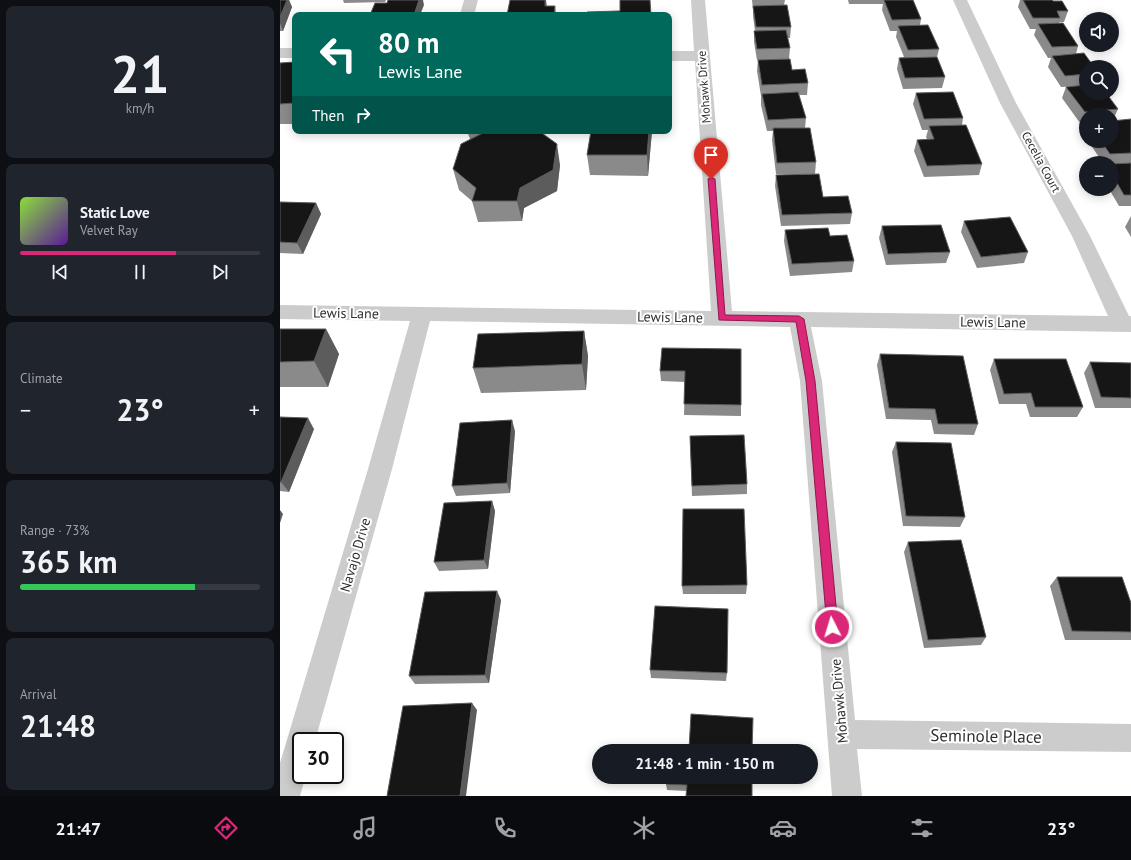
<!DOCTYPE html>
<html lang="en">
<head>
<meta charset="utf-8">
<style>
	:root { --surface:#171b24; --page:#20242c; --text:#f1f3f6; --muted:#9ea1a6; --line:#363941; --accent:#db2777 }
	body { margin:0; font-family:"PT Sans",sans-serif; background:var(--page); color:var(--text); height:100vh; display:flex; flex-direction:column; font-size:15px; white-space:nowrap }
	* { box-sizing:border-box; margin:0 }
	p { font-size:13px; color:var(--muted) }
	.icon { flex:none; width:22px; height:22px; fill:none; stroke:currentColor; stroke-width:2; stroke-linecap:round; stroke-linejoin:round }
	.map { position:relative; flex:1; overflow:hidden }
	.drawer { display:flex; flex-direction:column; gap:6px; padding:6px; background:#0d0f14; width:280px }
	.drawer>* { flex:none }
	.hud { position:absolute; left:12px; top:12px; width:380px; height:122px; border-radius:8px; box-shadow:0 2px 10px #0003; background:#00695c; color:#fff; overflow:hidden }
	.tools { position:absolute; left:799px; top:12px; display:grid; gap:8px }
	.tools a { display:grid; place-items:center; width:40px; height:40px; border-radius:50%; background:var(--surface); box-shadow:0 2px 10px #0003; font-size:20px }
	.speed { position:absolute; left:12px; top:732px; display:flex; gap:8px; font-size:20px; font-weight:700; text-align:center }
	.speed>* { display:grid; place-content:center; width:52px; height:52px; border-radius:50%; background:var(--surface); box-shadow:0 2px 10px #0003; line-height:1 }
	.speed .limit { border:2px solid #111; border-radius:6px; background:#fff; color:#111 }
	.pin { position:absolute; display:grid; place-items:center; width:34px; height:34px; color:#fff; margin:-41px -17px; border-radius:50% 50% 50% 0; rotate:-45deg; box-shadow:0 0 4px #0007 }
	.pin .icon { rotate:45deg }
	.me { position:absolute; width:44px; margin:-22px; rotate:355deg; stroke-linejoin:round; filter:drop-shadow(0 0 3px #0008) }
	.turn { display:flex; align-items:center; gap:14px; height:84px; padding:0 20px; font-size:18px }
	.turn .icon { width:52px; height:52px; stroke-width:2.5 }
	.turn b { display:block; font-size:28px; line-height:34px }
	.then { display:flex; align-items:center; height:38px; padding:0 20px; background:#0003; gap:8px; font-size:15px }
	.big { font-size:30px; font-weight:700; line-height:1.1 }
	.drawer .tile { flex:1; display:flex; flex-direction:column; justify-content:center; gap:6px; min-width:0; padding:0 14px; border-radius:8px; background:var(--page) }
	.drawer .dial { align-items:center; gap:0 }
	.dial b { font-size:52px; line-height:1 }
	.song { display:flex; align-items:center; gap:12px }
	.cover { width:48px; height:48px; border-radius:6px; background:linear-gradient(135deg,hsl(90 70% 55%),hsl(270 70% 35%)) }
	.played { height:4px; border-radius:2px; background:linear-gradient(90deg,var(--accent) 65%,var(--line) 65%) }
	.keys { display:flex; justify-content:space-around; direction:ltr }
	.heat { display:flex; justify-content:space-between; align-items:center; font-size:22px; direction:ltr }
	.charge { height:6px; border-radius:3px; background:linear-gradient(90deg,#34c759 73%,var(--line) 0) }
	.trip { position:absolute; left:312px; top:744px; width:226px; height:40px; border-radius:20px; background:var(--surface); box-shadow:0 2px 10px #0003; font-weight:700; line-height:40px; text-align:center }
	.menu { display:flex; height:64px; justify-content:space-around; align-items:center; background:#090b0e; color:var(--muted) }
	.menu .icon { width:28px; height:28px }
	.menu .on { color:var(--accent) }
	.menu b { font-size:18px; color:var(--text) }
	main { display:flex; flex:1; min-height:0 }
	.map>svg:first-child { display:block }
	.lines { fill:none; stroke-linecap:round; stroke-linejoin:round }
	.minor { fill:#ccc; fill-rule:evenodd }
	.wall { fill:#8a8a8a }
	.shaded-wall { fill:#5c5c5c }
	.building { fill:#161616; stroke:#5c5c5c }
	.route { fill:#db2777; stroke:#8e194d }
	.labels { text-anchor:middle; stroke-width:4; stroke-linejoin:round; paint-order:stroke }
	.far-street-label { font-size:12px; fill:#2f2f2f; stroke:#fff }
	.street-label { font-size:14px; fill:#2f2f2f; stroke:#fff }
	.near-street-label { font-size:17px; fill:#2f2f2f; stroke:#fff }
</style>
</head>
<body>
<main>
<section class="drawer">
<div class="tile dial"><b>21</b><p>km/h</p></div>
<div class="tile">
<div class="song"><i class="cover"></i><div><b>Static Love</b><p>Velvet Ray</p></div></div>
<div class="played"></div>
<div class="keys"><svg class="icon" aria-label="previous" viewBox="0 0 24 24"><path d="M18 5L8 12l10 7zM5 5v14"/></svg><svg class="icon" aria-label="pause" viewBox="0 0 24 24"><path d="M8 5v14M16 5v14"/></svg><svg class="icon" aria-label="next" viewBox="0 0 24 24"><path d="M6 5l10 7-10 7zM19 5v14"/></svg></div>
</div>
<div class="tile"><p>Climate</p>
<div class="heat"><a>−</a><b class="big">23°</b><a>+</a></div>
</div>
<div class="tile"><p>Range · 73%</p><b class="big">365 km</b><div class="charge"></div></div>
<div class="tile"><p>Arrival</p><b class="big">21:48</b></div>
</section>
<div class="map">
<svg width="851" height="796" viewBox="0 0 851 796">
	<rect width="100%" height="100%" fill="#fff"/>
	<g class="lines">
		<path class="minor" d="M184,0h14l-4,15h-14z
			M411,0h14l27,311 376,5 -36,-80 -72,-133 -47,-103h14l49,103 74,133 39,80h2v16l-320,-5 11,54 33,339 276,4v28l-274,-3 5,47h-30l-32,-415 -10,-54 -360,-6 -38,148 -77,272h-14v34h5l-6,21h-20v-33l88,-294 42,-148 -130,-2v-14l431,6 -16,-250h-26v-10h25z
			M0,48h15v10h-15z"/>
	</g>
	<path class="wall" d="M0,0h13h-4l3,7 -9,24h-3z
		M63,0h43l-1,2 -41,1z
		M472,0h33l-1,5 7,22 -1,11h-3l3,10 -1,11 3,11 16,13 -1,12h-8l7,23 -1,10 11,34 -1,12h-39l-4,-34 1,-9h-6l-6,-26v-9l-4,-25 1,-11h-1l-3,-18v-11h1l-2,-15v-6z
		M568,0h65l8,19 -1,6 19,24 -2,8 8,20 -3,11 -39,1 -6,-20 2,-11 5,-1 -8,-20 1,-6h-7l-8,-21 1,-6h-34z
		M740,0h32l16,11 -4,11h-5v1l19,23 -2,8 10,13v26l32,16 -5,11h-1v-5h-26v8h-6l-18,-25 4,-11 13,-1 -18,1 -13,-20 3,-9h-3l-14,-23 2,-6h-6l-12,-22z
		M15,62v62h-15v-61z
		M636,93l47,25 -1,7 20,39 -3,11 -55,2 -10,-26 3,-11 10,-1 -1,-2 2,-7h-6l-9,-26z
		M851,119v87h-12l-10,-17h3v-26h-9l-15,-22h24z
		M806,127v11l-3,-4z
		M187,131h72l21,34 -3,26 -33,17 -2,13 -44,1 -6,-21 -13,-11 -6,-21 17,-30z
		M311,131h61l-4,45 -58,-1 -3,-20z
		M496,175l47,22 29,16 -2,11 -69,2 -6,-40z
		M0,202l36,1 5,11 -18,40 -23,-1z
		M851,216v21l-6,-10z
		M684,221l64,31 -4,11 -47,5 -16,-36z
		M602,226l68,26 -4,11 -60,2 -7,-27z
		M505,230l45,6 24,25 -2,11 -62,4 -6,-35z
		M0,329h46l13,25 -11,33h-48z
		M304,331l4,25 -2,34 -105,3 -8,-25z
		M461,349v67l-57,-1 1,-33 -24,-1 -1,-10z
		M600,354l98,70 -4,11 -40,-1 -3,-14 -45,-1 -9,-54z
		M714,359l89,48 -6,10h-47l-4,-13h-27l-9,-34z
		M810,362l41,1v45h-36l-11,-35z
		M0,417l34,12 -25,63 -9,-1z
		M235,431l-5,62 -54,3 -4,-10z
		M410,436l57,48v10l-55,2z
		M616,442l69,75 -5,10 -57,-1 -11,-74z
		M212,501l3,10 -7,58 -49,2 -5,-9z
		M628,542l78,95 -5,8 -57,3 -20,-96z
		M777,577l74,26v37h-66l-15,-54z
		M467,585l-1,9h-63l-1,-8z
		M221,600l-12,83 -74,1 -6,-8z
		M370,670l77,3 -1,8 -75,-3z
		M472,777l-66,14 -19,-1 -1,-6z"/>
	<path class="shaded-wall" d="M7,0h2l3,7 -9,24 -3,-8v-6z
		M139,0h4l1,5 -4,10h-6z
		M265,0h1l1,8 -2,-2z
		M275,6l1,9h-2z
		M369,131h3l-4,45 -1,-21z
		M277,144l3,21 -3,26 -33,17 -2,13 -5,-20 3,-13z
		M36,203l5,11 -18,40 -6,-11z
		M46,329l13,25 -11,33 -14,-26z
		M304,331l4,25 -2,34 -4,-26z
		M28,418l6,11 -25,63 -8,-10z
		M232,420l3,11 -5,62 -3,-10z
		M212,501l3,10 -7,58 -4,-9z
		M0,510l3,4 -3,9z
		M217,591l4,9 -12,83 -4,-8z
		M192,703l5,7 -11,86h-6z"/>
	<path class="building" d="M0,0h7l-7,17z
		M108,0h31l-5,15h-44l5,-12h12z
		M230,0h35v6h10l-1,9h-47z
		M340,0h30l1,15h-64v-3l33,-1z
		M604,0h29l8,19 -29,1z
		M743,0h29l1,1h9l6,10h-11l3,7h-27z
		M507,5l4,22h-35l-3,-21z
		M783,23l15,23 -26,1 -14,-23z
		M648,25l11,24 -31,1 -10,-24z
		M506,30l4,18 -33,1 -3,-18z
		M804,53l10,14h-8v7l-21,2 -13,-20z
		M657,57l8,20 -40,1 -6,-20z
		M510,59l2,11 13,-1 3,14 -46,2 -4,-25z
		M15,62v41l-15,1v-41z
		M806,85v8h20l12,16 -33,3 -19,-25z
		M518,92l8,26 -38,2 -6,-26z
		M673,92l10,26 -39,1 -8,-26z
		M851,119v34l-21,1 -9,-13h11v-20z
		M686,125l16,39 -55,2 -10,-26 17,-1 -5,-13z
		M493,128h37l6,34 -39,1z
		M207,131h52l18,13 -4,26 -33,18 -3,13h-45l4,-13 -23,-19 8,-25z
		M311,131h58l-2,24h-60z
		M851,163v32h-7l-12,-21v-10z
		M539,174l4,23 25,-1 4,17 -70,2 -6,-40z
		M0,202l36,1 -19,40 -17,-1z
		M730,217l18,35 -47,5 -17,-36z
		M661,225l9,27 -62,2 -6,-28z
		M548,228l2,8 17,-1 7,26 -62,3 -7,-34z
		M0,329h46l-12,32 -34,1z
		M304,331l-2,33 -109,4 5,-34z
		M382,348l79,1v56l-57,-1 1,-33h-25z
		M600,354l83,2 15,68h-40l-3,-15 -46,-1z
		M714,359h72l17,48h-48l-4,-14 -27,1z
		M810,362l41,1v35l-30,-1z
		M0,417l28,1 -27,64h-1z
		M232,420l-5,63 -55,3 8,-63z
		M464,435l3,49 -55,2 -2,-50z
		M616,442l55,1 14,74 -59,-1z
		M212,501l-8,59 -50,2 10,-59z
		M403,509h61l3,76 -65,1z
		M681,540l25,97 -58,3 -20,-98z
		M777,577h65l9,26v29l-59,-1z
		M217,591l-12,84 -76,1 16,-84z
		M375,606l73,3 -1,64 -77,-3z
		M192,703l-12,93h-73l16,-90z
		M411,714l62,4 -1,33h-84v-3l21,1z
		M386,777h86v19h-66l1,-11 -21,-1z"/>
	<path class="route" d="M431,177l4,2 10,136 74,1 5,3 11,62 23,246 -2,3 -4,2 -4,-2 -1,-3 -21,-246 -10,-59 -77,-2 -11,-141z"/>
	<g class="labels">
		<g class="far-street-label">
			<text transform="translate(424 87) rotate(-94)" y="4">Mohawk Drive</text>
			<text transform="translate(761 162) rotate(61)" y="4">Cecelia Court</text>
		</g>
		<g class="street-label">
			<text transform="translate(66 313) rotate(1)" y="5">Lewis Lane</text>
			<text transform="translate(390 317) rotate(1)" y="5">Lewis Lane</text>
			<text transform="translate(713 322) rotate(1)" y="5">Lewis Lane</text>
			<text transform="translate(75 555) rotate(-74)" y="5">Navajo Drive</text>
			<text transform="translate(559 701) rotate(-95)" y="5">Mohawk Drive</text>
		</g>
		<g class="near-street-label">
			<text transform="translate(706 736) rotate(1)" y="6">Seminole Place</text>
		</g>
	</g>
</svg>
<div class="tools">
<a><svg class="icon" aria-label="sound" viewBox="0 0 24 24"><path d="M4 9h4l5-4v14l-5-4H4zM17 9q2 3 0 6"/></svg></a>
<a><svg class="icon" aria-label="search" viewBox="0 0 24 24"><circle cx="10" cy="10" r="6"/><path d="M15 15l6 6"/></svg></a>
<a>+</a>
<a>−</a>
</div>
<div class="speed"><div class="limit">30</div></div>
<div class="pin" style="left:431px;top:179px;background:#d93025"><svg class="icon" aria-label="arrive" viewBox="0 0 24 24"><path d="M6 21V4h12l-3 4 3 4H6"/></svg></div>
<svg class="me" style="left:552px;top:627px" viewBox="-20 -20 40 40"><circle r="17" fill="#db2777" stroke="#fff" stroke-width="3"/><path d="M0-11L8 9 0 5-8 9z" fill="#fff"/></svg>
<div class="trip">21:48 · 1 min · 150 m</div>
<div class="hud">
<div class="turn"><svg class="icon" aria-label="left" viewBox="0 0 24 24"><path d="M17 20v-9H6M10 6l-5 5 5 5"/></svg><div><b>80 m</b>Lewis Lane</div></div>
<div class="then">Then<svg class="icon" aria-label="right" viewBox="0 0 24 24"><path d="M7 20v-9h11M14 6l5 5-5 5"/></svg></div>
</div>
</div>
</main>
<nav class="menu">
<b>21:47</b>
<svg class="icon on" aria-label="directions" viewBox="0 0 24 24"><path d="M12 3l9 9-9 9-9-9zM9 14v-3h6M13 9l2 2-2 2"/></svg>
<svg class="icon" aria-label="music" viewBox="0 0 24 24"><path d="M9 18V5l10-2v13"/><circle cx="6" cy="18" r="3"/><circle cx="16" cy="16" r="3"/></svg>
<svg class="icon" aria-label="phone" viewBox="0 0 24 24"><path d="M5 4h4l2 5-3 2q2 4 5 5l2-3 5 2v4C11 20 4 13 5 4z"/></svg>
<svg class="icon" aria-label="climate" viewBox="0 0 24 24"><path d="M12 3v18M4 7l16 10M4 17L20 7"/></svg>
<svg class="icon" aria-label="car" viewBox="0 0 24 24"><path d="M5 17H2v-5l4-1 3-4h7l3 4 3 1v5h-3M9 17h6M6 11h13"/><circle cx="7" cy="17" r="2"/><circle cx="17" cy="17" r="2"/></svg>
<svg class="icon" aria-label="filters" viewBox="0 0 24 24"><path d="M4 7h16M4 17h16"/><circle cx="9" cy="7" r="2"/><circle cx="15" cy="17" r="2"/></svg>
<b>23°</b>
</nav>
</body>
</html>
